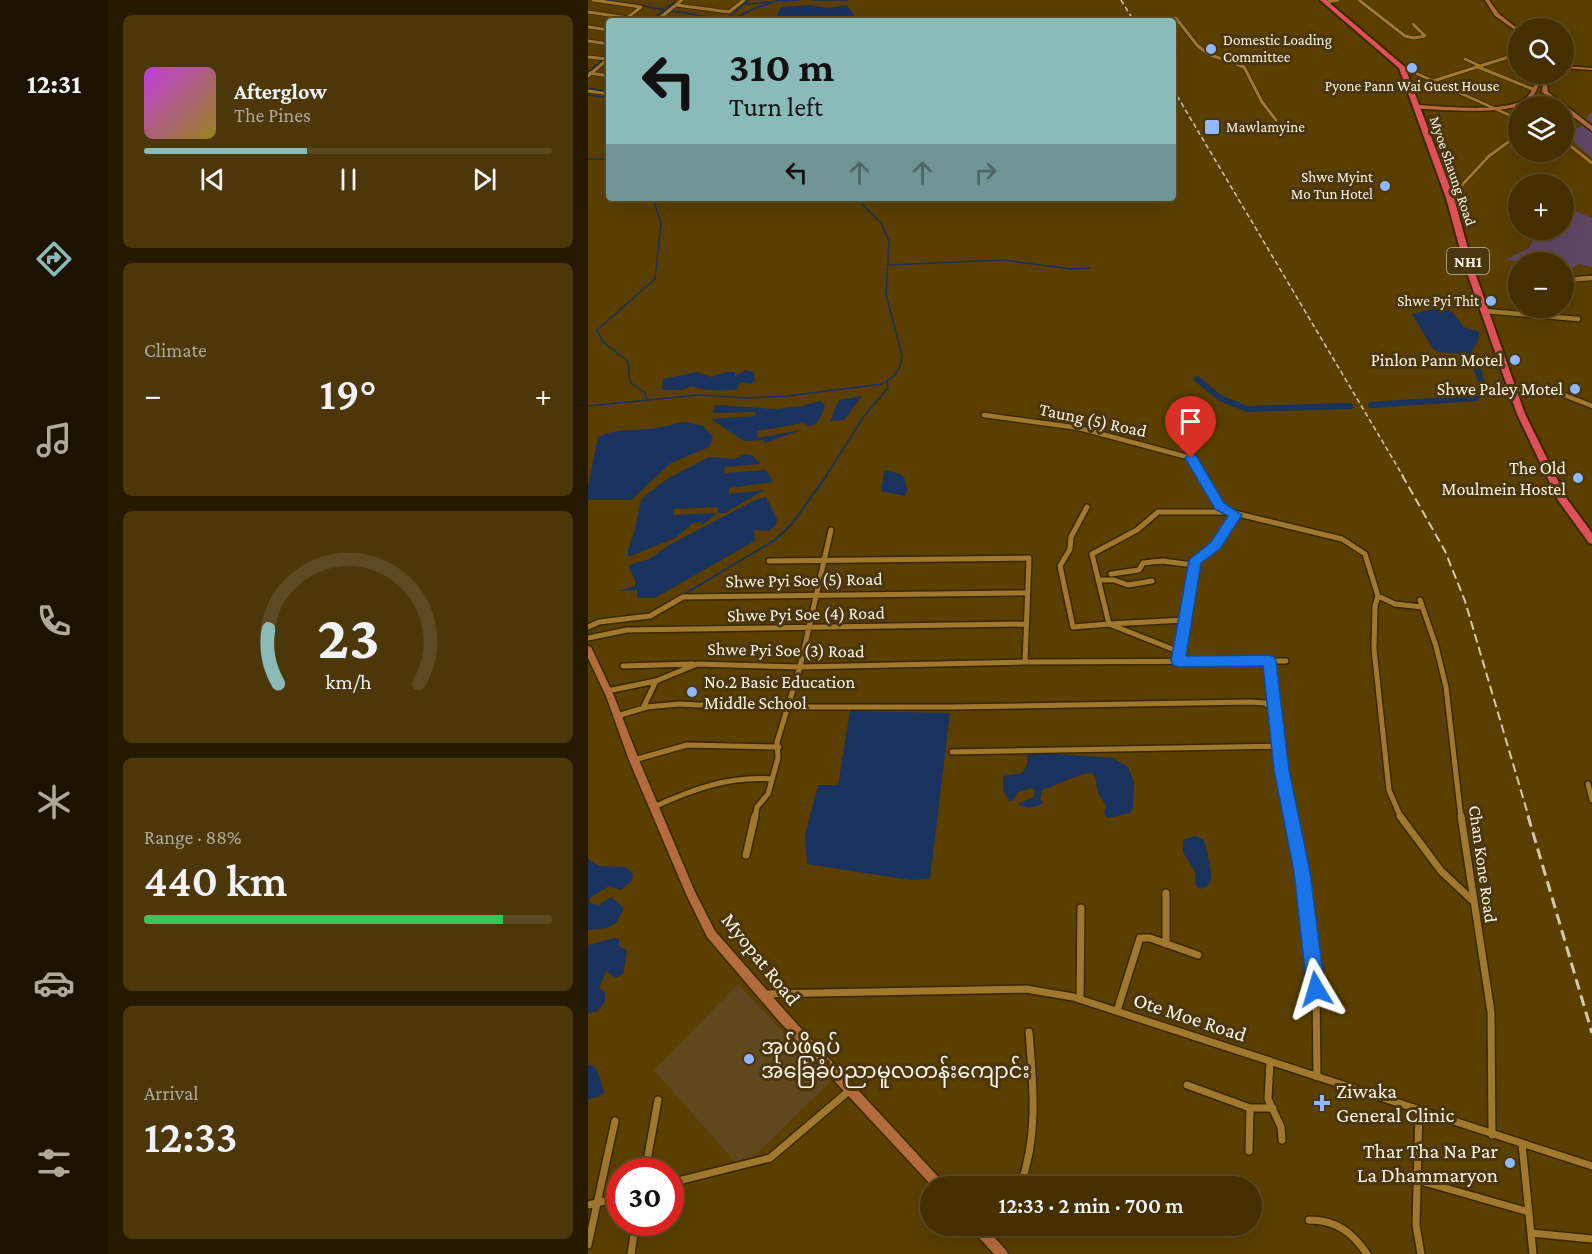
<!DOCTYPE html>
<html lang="en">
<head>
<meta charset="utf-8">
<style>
	:root { --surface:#442f00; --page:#4b370a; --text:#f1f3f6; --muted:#afa999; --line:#5c4a22; --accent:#8bbbb9 }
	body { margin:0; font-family:"Crimson Pro","Noto Sans Myanmar",serif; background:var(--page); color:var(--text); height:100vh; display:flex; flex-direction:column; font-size:22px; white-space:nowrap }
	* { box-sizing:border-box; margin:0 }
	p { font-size:20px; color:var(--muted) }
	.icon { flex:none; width:33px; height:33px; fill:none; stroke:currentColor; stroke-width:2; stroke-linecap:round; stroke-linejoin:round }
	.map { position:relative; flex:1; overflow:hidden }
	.drawer { display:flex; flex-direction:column; gap:15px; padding:15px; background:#251a00; width:480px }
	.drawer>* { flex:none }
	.banner { position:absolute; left:18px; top:18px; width:570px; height:183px; border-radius:6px; box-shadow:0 6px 24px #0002,0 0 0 2px var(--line); background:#8bbbb9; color:#111; overflow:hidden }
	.controls { position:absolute; left:920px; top:18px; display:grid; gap:12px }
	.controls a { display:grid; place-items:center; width:66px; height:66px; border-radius:50%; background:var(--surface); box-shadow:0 6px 24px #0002,0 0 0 2px var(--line); font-size:30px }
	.speed { position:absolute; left:18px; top:1158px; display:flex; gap:12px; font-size:30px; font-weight:700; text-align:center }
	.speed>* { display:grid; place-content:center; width:78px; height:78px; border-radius:50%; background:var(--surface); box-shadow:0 6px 24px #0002,0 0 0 2px var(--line); line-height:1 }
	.speed .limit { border:9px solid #d22; background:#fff; color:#111 }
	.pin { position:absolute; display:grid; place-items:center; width:51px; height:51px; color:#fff; margin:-62px -26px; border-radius:50% 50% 50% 0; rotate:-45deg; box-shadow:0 0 6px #0007 }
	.pin .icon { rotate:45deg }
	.me { position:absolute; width:66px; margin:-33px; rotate:353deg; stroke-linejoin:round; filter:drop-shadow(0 0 4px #0008) }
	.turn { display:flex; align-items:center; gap:21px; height:126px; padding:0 24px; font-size:27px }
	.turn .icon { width:78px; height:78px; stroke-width:2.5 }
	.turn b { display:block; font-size:42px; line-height:51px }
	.lanes { display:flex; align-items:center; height:57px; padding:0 24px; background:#0003; justify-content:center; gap:30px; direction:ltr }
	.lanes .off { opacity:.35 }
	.big { font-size:45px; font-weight:600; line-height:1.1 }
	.drawer .tile { flex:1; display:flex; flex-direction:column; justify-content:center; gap:9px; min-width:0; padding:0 21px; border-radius:9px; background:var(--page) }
	.drawer .dial { align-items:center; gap:0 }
	.dial svg { height:156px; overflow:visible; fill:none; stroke:var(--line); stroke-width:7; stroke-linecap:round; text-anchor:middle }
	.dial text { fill:var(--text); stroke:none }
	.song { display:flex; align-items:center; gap:18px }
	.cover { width:72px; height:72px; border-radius:9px; background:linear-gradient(135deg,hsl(290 70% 55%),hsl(50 70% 35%)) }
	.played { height:6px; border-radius:3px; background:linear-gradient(90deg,var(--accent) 40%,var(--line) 40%) }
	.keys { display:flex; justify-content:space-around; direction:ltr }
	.heat { display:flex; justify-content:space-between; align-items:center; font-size:33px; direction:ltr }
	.charge { height:9px; border-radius:4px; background:linear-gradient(90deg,#34c759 88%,var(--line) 0) }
	.trip { position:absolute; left:332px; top:1176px; width:342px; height:60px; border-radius:30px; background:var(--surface); box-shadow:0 6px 24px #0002,0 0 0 2px var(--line); font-weight:600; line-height:60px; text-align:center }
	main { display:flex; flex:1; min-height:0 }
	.menu { display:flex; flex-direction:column; width:108px; justify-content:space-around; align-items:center; background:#1b1300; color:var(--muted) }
	.menu .icon { width:42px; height:42px }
	.menu .active { color:var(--accent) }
	.menu b { font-size:27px; color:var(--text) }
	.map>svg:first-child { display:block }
	.built { fill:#5f481d }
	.green { fill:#614766 }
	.water { fill:#19325e }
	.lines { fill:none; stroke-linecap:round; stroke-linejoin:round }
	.stream-far1 { stroke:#19325e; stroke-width:1.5 }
	.stream { stroke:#19325e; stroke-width:2 }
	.canal { stroke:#19325e; stroke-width:6 }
	.street-far3-casing { stroke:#3a2700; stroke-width:4.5 }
	.street-far2-casing { stroke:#3a2700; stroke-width:7 }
	.street-far1-casing { stroke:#3a2700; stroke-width:8 }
	.street-casing { stroke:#3a2700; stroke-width:10 }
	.secondary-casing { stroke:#3a2700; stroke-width:3 }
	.highway-casing { stroke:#3a2700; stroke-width:4 }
	.street-far3 { stroke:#a0792f; stroke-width:3 }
	.street-far2 { stroke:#a0792f; stroke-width:4.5 }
	.street-far1 { stroke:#a0792f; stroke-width:5 }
	.street { stroke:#a0792f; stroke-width:7 }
	.secondary { fill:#b36d3c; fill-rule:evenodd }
	.highway { fill:#df5159; fill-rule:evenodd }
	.rail-far2 { stroke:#d5c8ae; stroke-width:1.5; stroke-dasharray:5 3; stroke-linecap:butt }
	.rail-far1 { stroke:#d5c8ae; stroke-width:2; stroke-dasharray:9 4.5; stroke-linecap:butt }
	.rail { stroke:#d5c8ae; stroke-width:3; stroke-dasharray:11 6; stroke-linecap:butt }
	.route { fill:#1a73e8; stroke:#114b97; stroke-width:1.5 }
	.poi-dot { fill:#8fb8fd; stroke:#4a360e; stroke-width:2 }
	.labels { text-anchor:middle; stroke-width:6; stroke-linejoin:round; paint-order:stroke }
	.far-poi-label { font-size:15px; fill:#fcf4e6; stroke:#4a360e; text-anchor:start }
	.far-street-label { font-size:15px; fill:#fcf4e6; stroke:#4a360e }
	.shield { fill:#4a360e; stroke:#c7bba5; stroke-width:1.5 }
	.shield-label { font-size:16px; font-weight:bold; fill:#fcf4e6 }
	.poi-label { font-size:18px; fill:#fcf4e6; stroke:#4a360e; text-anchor:end }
	.street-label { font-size:18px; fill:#fcf4e6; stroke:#4a360e }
	.near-street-label { font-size:21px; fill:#fcf4e6; stroke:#4a360e }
	.near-poi-label { font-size:21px; fill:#fcf4e6; stroke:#4a360e; text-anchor:start }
</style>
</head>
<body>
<main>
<nav class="menu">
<b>12:31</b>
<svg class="icon active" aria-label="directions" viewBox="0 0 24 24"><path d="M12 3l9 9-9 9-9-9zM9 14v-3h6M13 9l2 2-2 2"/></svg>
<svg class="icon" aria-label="music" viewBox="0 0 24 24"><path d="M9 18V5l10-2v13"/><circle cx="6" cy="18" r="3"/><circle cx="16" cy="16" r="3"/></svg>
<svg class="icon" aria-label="phone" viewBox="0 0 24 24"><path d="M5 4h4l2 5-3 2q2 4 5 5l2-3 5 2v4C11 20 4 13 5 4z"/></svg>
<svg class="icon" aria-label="climate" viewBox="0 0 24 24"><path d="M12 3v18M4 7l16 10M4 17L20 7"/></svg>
<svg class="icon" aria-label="car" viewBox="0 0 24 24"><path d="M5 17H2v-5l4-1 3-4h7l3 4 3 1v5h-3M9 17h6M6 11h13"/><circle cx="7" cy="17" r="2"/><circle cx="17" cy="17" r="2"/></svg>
<svg class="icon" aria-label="filters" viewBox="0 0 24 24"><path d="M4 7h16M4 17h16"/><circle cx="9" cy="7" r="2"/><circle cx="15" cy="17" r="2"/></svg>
</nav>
<section class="drawer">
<div class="tile">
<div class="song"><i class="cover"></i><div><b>Afterglow</b><p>The Pines</p></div></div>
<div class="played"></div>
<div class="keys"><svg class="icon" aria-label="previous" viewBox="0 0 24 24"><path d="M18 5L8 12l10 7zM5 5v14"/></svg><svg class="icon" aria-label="pause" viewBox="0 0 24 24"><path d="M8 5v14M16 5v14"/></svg><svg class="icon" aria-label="next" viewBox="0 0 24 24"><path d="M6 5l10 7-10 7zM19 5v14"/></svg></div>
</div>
<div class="tile"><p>Climate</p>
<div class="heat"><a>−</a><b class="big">19°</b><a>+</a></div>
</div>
<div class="tile dial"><svg viewBox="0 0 100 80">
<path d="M14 69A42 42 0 1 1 86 69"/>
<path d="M14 69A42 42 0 0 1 9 41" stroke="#8bbbb9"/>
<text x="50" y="56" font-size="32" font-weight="700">23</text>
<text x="50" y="72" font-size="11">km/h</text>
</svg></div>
<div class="tile"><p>Range · 88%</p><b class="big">440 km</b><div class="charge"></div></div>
<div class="tile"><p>Arrival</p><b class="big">12:33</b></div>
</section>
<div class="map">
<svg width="1004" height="1254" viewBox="0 0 1004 1254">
	<rect width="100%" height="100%" fill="#5b3f00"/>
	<path class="built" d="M150,984l92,98 -89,87 -87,-99z"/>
	<path class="green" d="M1004,112v46l-28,-25 16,-6z
		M980,208l24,10v49l-13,-3 -16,10v-12h-44l-13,-3 23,-11 10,-18h24v-19z"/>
	<path class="water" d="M221,5l20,3 18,-3 11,16 -83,-1 6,-13z
		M853,307l11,5 12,15 15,5 -1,10 -6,8 1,7 9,15 -1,4h-4l-6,-16 -6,-6 -27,-2 -5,-3 -21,-35z
		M158,370l8,3 1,8 -5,3 -9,-2 -4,7c-10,3 -37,1 -46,-3l-9,4h-20l1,-11 34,-7 15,5 13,-5h10v4z
		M274,396l-18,24 -14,1 9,-21z
		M231,401l6,3c-3,10 -5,20 -16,22l-6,-3 -46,8 1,7 43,-8 -36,13 -2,-3 -19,1 -33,-22 45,-3 -1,-4 -40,1 -2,-2 3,-6 58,4 29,-3z
		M97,422l18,4 10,11 -4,10 -38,16 -40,37h-43v-14l10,-49c17,-9 40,-6 58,-9 10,-1 19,-5 29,-6z
		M157,454l8,2 7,8 -35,3 -1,6 42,-3 7,12 -44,6v6l35,-4 -39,23h-8l1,-6 -44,2 -1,6 42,-2v2l-13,10v-3l-9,1 -18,15 -47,19v-8l6,-16 7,-33 5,-5 21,-16 42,-22 25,2z
		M298,470l14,4 5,5 2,12 -2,5 -24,-5 3,-19z
		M178,497l11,22 -1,6 -7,6 -15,-1 1,10 -4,3 -96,55h-18v-8l-19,1 17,-5v-7l-6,-10 1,-4 19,-6 20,-14 84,-44z
		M262,711l100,2 -20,166 -20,1 -103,-16 -2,-29 13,-50h20z
		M456,753l69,5 15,9 6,15 -1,26 -3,5 -22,5 -4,-4 2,-9 -8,-11 -3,-17 -4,-4c-18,2 -32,12 -49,17l-2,8 3,5c-6,5 -19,6 -25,1l16,-7 1,-7 -3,-2 -14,4 -6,9h-3l-6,-11v-14l19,-3 5,-8v-8l3,-3z
		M607,836l9,4c2,6 8,33 7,39 -1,6 -6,8 -11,10l-4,-3 -1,-14 -12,-20v-12z
		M0,859l11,7 27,1 7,7 -1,6 -11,10 -12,-4 -19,12v5l9,2 12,-8 13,11 -8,15 -9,5 -19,2z
		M26,938l5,1v7l8,5 -4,23 -7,4 -10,-7 -7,17 6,4v10l-9,10 -8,1v-68z
		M0,1064c12,3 12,18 16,28l-2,3 -14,5z"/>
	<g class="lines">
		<path class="stream-far1" d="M20,0l117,20
			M223,0h37
			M193,1l18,-1
			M157,4l27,-2
			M78,8l8,-5
			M63,20l13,-10
			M142,21l25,-13 25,-8
			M142,21l-5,-1 24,-20
			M1,71l20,-16
			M0,88l21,4
			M0,95l21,3
			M0,159h21
			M301,265l114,-5 68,9 19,-1
			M59,399l-2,-6 -15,-11 -2,-21 -25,-19 -6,-12 58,-51 6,-55 -8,-26
			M0,406l110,-11 51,3 38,-2 95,-12 12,-8 6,-9 2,-11 -16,-62 3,-53 -8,-18 -25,-25
			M238,476l38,-60 24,-28 -1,-7"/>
		<path class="stream" d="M93,596l94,-56 16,-15 36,-50"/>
		<path class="canal" d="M609,379l23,19 27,11 103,-3
			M783,405l105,-7 7,-6v-7l-7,-17"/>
		<defs>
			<path id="street-far3" d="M5,0l48,7 -14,11
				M771,0l46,36 9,2 11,-2 -12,-12
				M739,2l11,-2
				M88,5l53,7 15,-12
				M0,12l60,9
				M68,21l26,-21
				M560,21l28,-3 21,27 11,9 36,13 18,35 14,18
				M0,27l21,3
				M0,41l21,3
				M0,57l19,2
				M877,59l15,7
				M814,67l116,52
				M890,67l57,23
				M2,73l19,3
				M0,76l21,-18
				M845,81l85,-27
				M0,91l21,3
				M975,140l29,23
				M862,198l39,-42 29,-21"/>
			<path id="street-far2" d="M975,280l29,-2
				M897,311l93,8
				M924,388l52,7 28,11
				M396,415l95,13 112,30 11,18"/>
			<path id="street-far1" d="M613,475l18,31 11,6 112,27 23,15 13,42 -3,10 -1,43 15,141 12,28
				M499,507l-16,30 -1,12 -10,17 13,61 36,-3 71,28
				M181,561l260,-3 -4,104
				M523,574l28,-4 4,-7 19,-2 32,4
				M510,580h16l14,5 24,-4
				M790,596l17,8 27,3
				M832,600l16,46 10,41 15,131
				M597,620l-76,4 -17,-70 45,-24 21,-18h71
				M0,627l11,-5 51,-6 33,-19 343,-4
				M0,638l39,-8 399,-6
				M592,654l15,-94 20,-14 21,-31
				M681,661l13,109 9,48
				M35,666l70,-2
				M19,691l49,-10 41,-17 103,3 225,-5 261,-1
				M55,708l13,-27
				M29,716l30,-9 32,-3 58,3h214l299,-5 15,1 11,9
				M364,752l327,-6
				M46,760l53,-15 92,2
				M1000,784l4,16
				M66,807c39,-18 75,-31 118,-28
				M167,818l2,-11 11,-13 10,-36 -1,-16 23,-75 31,-137"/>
			<path id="street" d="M703,816l11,56 14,117 1,88
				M812,816l41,55 31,29
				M873,816l30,196 1,123
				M158,855l9,-39
				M578,893v51
				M175,994l263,-5 47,8 519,169
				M492,999l1,-91
				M529,1011l23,-73h10l48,17
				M682,1061l-2,38 13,28 1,13
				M599,1085l63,23
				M831,1111l-3,114 5,29
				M934,1144l11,110
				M661,1151l1,-43h23
				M57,1172l13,-72
				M829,1180l112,32
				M82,1183l100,-25 80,-68
				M432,1186c19,-50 13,-102 9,-154
				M0,1205l32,-8
				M721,1220c27,0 43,12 58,34
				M943,1233l61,6
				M398,1236l8,-10
				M0,1245l27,-124
				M43,1254l5,-32"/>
			<path id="secondary" d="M897,0h4l10,14 19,15v3l-23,-16z
				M975,66l29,2v2l-29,-2z
				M952,74h4c-5,8 -7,18 -13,25 -18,18 -88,10 -113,10l-3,-2 3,-2c25,1 89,9 108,-7 7,-6 9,-17 14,-24z
				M965,74h4l-10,10 1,8 44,34v5l-29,-22v-3h-3l-18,-14 1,-8z
				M0,646l3,1 1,2 22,47 25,64 56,132 20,39 71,81 157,170 2,4h-13l-154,-166 -71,-83 -21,-43 -57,-134 -23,-64 -18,-38z
				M382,1226h14l22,24 2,4h-14l-22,-24z"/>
			<path id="highway" d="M732,0h6l79,67 49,131 19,69 52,147 42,85 25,34v11l-3,-1 -31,-43 -41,-86 -52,-147 -19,-69 -47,-130z"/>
		</defs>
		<use href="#street-far3" class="street-far3-casing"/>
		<use href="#street-far2" class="street-far2-casing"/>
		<use href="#street-far1" class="street-far1-casing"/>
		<use href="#street" class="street-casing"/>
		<use href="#secondary" class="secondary-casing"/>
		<use href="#highway" class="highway-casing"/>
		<use href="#street-far3" class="street-far3"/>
		<use href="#street-far2" class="street-far2"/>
		<use href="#street-far1" class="street-far1"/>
		<use href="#street" class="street"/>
		<use href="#secondary" class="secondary"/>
		<use href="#highway" class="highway"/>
		<path class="rail-far2" d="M533,0l13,21
			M585,89l230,387"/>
		<path class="rail-far1" d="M814,475l43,76 20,50 64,217"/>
		<path class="rail" d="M940,816l64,217"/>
	</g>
	<path class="route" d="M603,454l5,1 28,48 18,12 -22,34 -19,14 -15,93 83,-1 5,2 2,4 13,109 21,102 15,117 -3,6 -6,3 -6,-3 -3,-6 -13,-117 -20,-102 -11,-104 -85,1 -5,-2 -2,-4 18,-101 22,-18 17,-26 -13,-7 -30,-51z"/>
	<g class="poi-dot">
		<circle cx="623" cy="49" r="6"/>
		<circle cx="824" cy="68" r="6"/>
		<rect x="616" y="119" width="16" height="16" rx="3"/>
		<circle cx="797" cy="186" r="6"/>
		<circle cx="903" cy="301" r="6"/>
		<circle cx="927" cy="360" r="6"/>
		<circle cx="987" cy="389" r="6"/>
		<circle cx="990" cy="478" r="6"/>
		<circle cx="104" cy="692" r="6"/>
		<circle cx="161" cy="1059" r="6"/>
		<path d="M731 1094h6v6h6v6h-6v6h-6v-6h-6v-6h6z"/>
		<circle cx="922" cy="1163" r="6"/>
	</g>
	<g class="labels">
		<g class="far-poi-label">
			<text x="635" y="45">Domestic Loading<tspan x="635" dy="17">Committee</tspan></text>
			<text x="824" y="91" text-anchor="middle">Pyone Pann Wai Guest House</text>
			<text x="638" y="132">Mawlamyine</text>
			<text x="785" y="182" text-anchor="end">Shwe Myint<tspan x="785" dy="17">Mo Tun Hotel</tspan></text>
			<text x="891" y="306" text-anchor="end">Shwe Pyi Thit</text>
		</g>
		<g class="far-street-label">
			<text transform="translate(865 171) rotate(71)" y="5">Myoe Shaung Road</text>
		</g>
		<rect class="shield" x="859" y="248" width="42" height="26" rx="4.5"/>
		<g class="shield-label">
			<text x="880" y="267">NH1</text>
		</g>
		<g class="poi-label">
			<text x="915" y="366">Pinlon Pann Motel</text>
			<text x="975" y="395">Shwe Paley Motel</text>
			<text x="978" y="474">The Old<tspan x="978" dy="21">Moulmein Hostel</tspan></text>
			<text x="116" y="688" text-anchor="start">No.2 Basic Education<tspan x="116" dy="21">Middle School</tspan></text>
		</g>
		<g class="street-label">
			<text transform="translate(505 420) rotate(12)" y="6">Taung (5) Road</text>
			<text transform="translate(216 580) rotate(-1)" y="6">Shwe Pyi Soe (5) Road</text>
			<text transform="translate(218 614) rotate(-1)" y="6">Shwe Pyi Soe (4) Road</text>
			<text transform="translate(198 650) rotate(1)" y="6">Shwe Pyi Soe (3) Road</text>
			<text transform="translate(895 864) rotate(82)" y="6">Chan Kone Road</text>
		</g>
		<g class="near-street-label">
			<text transform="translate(173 959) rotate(51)" y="7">Myopat Road</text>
			<text transform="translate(602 1017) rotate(18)" y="7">Ote Moe Road</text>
		</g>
		<g class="near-poi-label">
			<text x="173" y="1054">အုပ်ဖိုရပ်<tspan x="173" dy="24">အခြေခံပညာမူလတန်းကျောင်း</tspan></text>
			<text x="748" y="1098">Ziwaka<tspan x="748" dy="24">General Clinic</tspan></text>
			<text x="910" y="1158" text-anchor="end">Thar Tha Na Par<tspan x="910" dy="24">La Dhammaryon</tspan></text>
		</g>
	</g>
</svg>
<div class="controls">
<a><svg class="icon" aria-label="search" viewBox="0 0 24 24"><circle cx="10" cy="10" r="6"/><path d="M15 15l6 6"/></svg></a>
<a><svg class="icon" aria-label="layers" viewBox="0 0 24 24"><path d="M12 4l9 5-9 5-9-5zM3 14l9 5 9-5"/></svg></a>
<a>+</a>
<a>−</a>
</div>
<div class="speed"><div class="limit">30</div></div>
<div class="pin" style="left:603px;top:458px;background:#d93025"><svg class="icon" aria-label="arrive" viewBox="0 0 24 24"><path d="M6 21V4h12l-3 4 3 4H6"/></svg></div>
<svg class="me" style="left:728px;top:989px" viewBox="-20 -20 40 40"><path d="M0-17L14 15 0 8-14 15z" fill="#1a73e8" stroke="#fff" stroke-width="4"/></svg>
<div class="trip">12:33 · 2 min · 700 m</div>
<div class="banner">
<div class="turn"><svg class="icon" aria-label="left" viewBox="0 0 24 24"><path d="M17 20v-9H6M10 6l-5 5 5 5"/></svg><div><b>310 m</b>Turn left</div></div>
<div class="lanes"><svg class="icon" aria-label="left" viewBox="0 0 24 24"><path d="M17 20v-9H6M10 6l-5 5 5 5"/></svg><svg class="icon off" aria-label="ahead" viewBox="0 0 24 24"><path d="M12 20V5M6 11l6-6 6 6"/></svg><svg class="icon off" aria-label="ahead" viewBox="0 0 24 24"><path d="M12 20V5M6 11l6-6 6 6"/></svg><svg class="icon off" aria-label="right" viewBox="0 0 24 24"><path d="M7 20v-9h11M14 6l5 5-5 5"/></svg></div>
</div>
</div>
</main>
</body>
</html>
